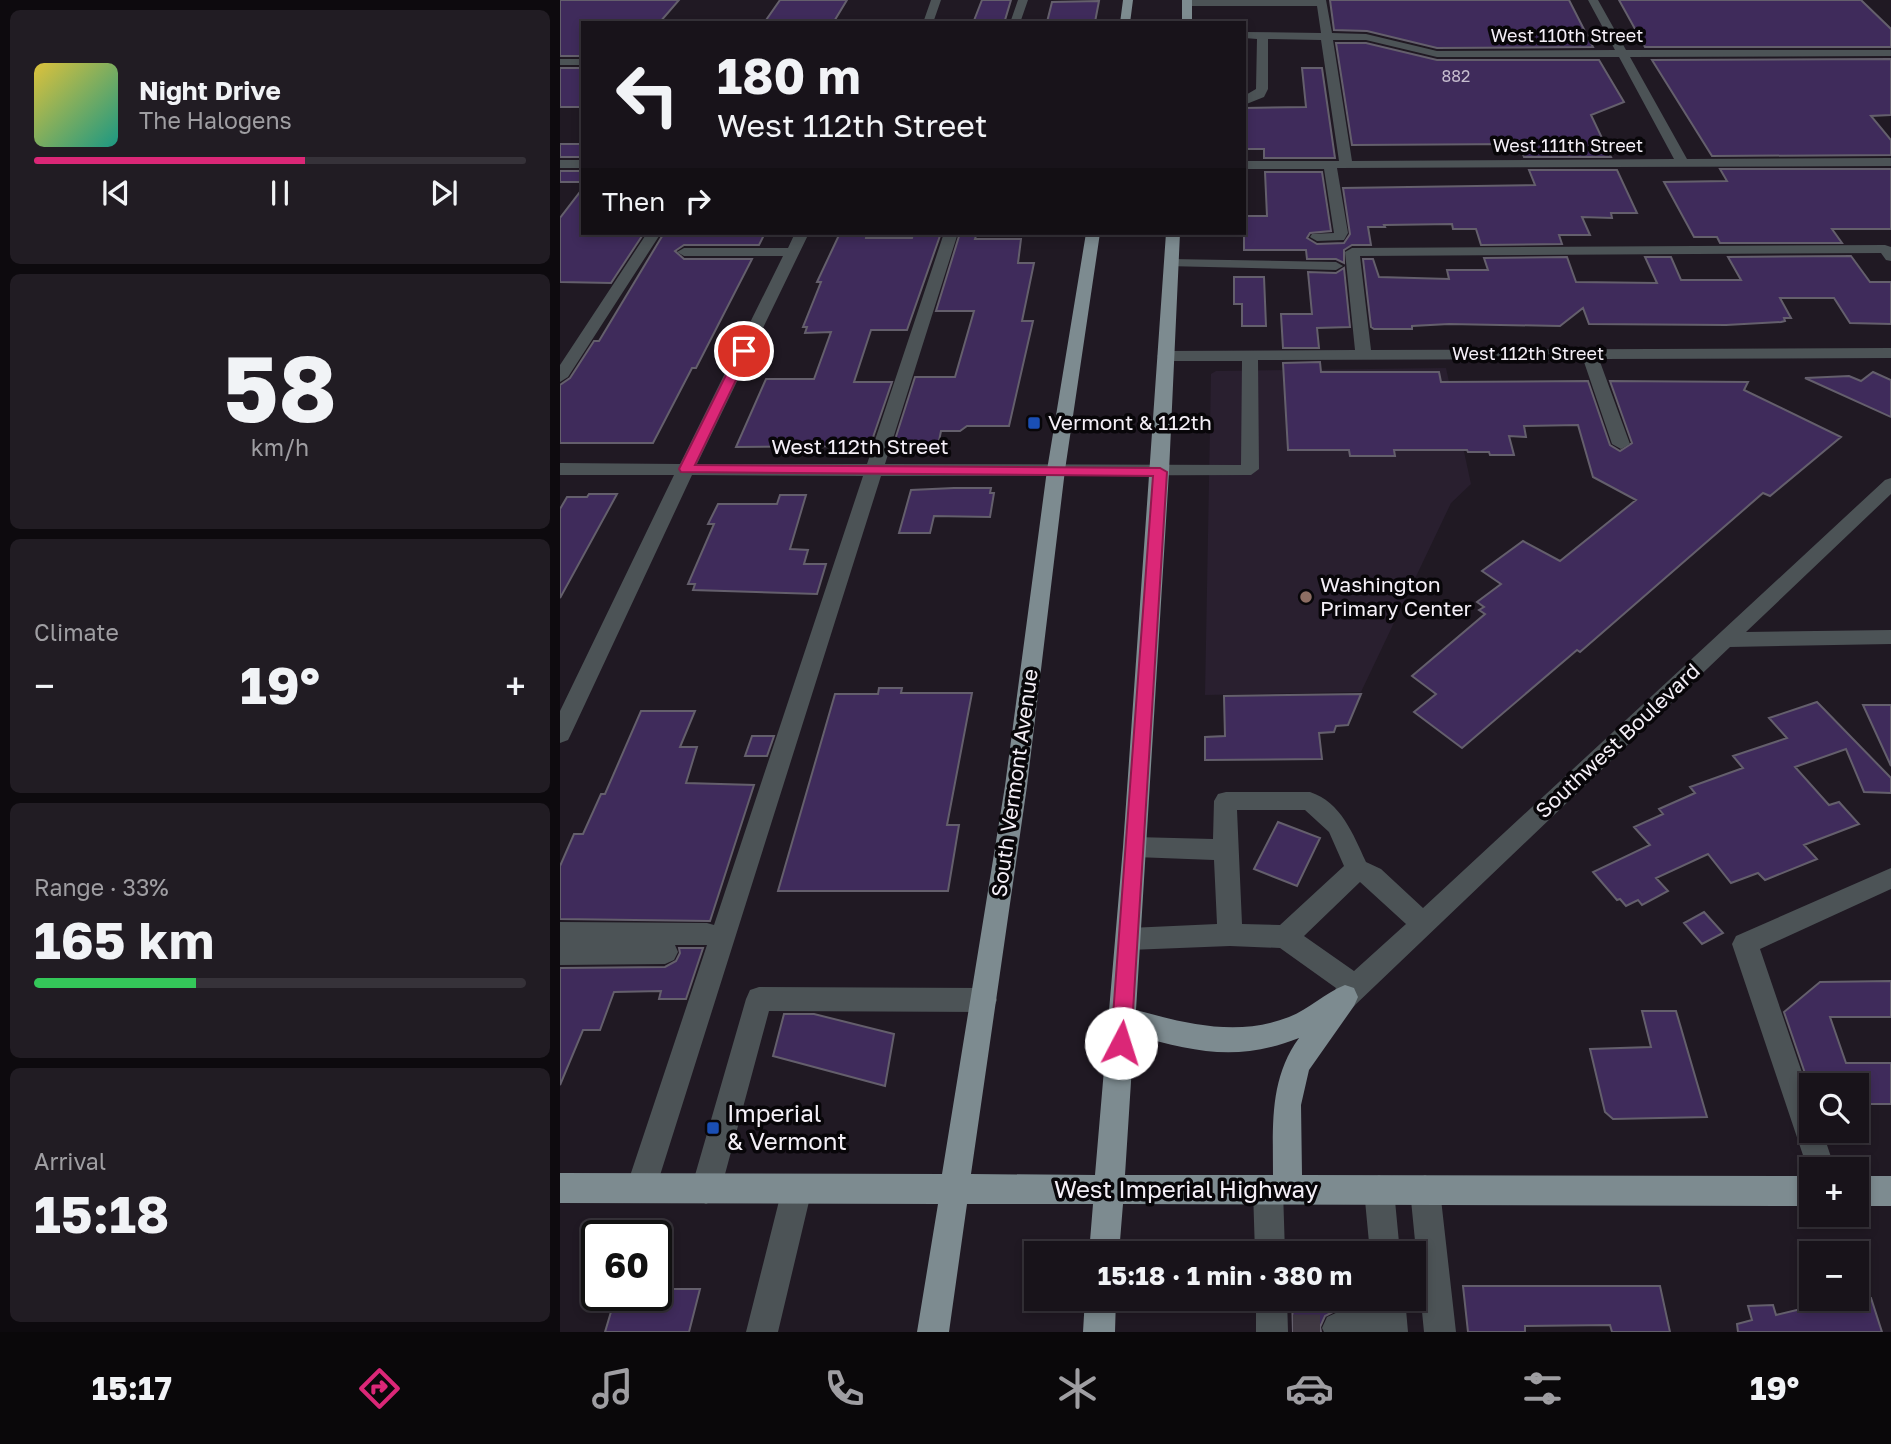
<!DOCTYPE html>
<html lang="en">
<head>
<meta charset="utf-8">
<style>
	:root { --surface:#18131a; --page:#211c23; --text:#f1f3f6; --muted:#9f9ea2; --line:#363239; --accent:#db2777 }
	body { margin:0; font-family:"Golos Text",sans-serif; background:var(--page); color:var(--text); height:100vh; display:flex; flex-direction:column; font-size:26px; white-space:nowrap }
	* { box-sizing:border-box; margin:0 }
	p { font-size:23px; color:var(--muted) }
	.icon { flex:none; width:38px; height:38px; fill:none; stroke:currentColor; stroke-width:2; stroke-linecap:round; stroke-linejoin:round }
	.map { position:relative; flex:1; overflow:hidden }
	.sheet { display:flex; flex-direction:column; gap:10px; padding:10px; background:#0d0a0e; width:560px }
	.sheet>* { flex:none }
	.hud { position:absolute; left:21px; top:21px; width:665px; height:214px; border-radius:0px; box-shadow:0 4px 10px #0003,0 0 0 2px var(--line); background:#18131a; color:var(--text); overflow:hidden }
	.fabs { position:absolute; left:1239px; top:1073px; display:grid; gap:14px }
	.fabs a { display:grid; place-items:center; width:70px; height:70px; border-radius:0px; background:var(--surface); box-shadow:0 4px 10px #0003,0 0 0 2px var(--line); font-size:35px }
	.speed { position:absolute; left:21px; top:1220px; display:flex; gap:14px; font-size:35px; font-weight:700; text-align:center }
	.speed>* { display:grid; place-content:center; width:91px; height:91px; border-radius:50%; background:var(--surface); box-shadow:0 4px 10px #0003,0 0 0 2px var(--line); line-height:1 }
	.speed .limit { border:4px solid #111; border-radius:10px; background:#fff; color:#111 }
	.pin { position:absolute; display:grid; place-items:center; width:60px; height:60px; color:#fff; margin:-30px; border:4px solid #fff; border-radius:50%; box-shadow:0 2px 7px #0007 }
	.me { position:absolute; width:77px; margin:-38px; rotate:5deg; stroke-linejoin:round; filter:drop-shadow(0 0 5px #0008) }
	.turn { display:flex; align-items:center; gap:24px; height:147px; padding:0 21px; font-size:32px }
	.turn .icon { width:91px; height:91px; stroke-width:2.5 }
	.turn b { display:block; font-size:49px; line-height:60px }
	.then { display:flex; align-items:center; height:66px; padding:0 21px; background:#0003; gap:14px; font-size:26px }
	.big { font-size:52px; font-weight:700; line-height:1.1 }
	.sheet .widget { flex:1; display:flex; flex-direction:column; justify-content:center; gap:10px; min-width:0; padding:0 24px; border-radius:10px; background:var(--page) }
	.sheet .dial { align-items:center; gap:0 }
	.dial b { font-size:91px; line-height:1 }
	.song { display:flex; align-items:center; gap:21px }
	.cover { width:84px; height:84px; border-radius:10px; background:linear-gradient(135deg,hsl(50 70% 55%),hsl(170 70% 35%)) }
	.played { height:7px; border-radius:4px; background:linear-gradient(90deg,var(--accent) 55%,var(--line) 55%) }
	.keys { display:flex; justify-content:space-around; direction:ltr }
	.heat { display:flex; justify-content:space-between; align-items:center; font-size:38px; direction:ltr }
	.charge { height:10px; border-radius:5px; background:linear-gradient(90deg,#34c759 33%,var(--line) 0) }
	.trip { position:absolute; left:464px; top:1241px; width:402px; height:70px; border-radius:0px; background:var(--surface); box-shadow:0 4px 10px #0003,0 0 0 2px var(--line); font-weight:700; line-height:70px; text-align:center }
	.dock { display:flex; height:112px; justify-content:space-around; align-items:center; background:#0a080a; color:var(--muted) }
	.dock .icon { width:49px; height:49px }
	.dock .selected { color:var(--accent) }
	.dock b { font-size:32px; color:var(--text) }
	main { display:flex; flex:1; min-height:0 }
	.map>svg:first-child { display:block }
	.built { fill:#291f2f }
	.building { fill:#3f2b5b; stroke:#645f6c; stroke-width:2 }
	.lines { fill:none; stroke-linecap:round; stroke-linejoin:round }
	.minor-tunnel { stroke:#403943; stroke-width:27; stroke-dasharray:27 14; stroke-linecap:butt }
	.minor { fill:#4c5356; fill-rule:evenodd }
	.major { fill:#7d8b90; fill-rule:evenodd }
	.route { fill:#db2777; stroke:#8e194d; stroke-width:2 }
	.transit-dot { fill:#1a4fb4; stroke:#080609; stroke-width:2.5 }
	.education-dot { fill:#8d6e63; stroke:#080609; stroke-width:2.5 }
	.labels { text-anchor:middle; stroke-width:7; stroke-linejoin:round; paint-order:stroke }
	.far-number-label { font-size:16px; fill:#c7bed0 }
	.far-street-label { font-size:18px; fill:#f4eff7; stroke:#080609 }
	.poi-label { font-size:21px; fill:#f4eff7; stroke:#080609; text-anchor:start }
	.street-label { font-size:21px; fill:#f4eff7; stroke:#080609 }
	.near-poi-label { font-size:24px; fill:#f4eff7; stroke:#080609; text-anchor:start }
	.near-street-label { font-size:24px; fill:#f4eff7; stroke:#080609 }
</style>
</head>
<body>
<main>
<section class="sheet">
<div class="widget">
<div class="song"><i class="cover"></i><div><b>Night Drive</b><p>The Halogens</p></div></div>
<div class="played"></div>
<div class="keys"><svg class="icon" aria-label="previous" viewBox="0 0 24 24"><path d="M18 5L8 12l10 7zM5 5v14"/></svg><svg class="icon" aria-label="pause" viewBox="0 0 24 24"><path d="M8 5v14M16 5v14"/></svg><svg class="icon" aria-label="next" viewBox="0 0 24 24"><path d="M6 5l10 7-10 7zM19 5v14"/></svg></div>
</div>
<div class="widget dial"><b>58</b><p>km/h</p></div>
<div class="widget"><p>Climate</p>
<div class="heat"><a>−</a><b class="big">19°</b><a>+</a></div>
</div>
<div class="widget"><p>Range · 33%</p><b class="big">165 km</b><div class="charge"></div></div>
<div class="widget"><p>Arrival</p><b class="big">15:18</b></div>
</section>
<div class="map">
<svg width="1331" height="1332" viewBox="0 0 1331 1332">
	<rect width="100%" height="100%" fill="#201923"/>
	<path class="built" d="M886,368l25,116 -20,19 -90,189 -156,3 6,-321 5,-3z"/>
	<path class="building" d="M0,0h119l-19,22 -77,1v33h-23z
		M220,0h67l-14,23h-69z
		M422,0h29l-6,20 -32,3z
		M770,0h239l24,47 -156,1 -70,-17 -33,-1z
		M1059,0h242l30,29v18h-246z
		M539,1l-4,21h-48l5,-20z
		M776,43h30l71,17h162l25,42 -33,13 20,42h-87l-5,-13 -167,1z
		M1331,59v56l-20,1 20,24v15l-179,1 -60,-96z
		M0,68h23v39h-23z
		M742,68h20l13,90h-71v-9h-20v-41l62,-1z
		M0,144h23v13h-23z
		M1160,169h171v60h-59l10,14h-122l-3,-6h-23l-30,-55 63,-1z
		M969,170h88l20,43h-26l1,5 -30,-1 8,18h-31l3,9 -81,1 -5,-16h-23l-1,-5 -68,1 1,2h-17l3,18h-19l-8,5v13l-8,-4h-29l-1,-9h-62v-34h23l-2,-44h57l9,59 -21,2 -3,5 10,6 27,-1 6,-9 -7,-46 192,-3z
		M0,171h23v11h-23z
		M23,188v45h61l-33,50 -51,-1v-64z
		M104,233h101l-6,12h-75l-9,6 9,8h68l-56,109h-4l-39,75h-93v-58l10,-7 24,-37h5z
		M280,233h27l-1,5h46l1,-5h28l-34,97h-36l-17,52h38l-22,64 -134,1 30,-68h48l17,-47 -26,1 2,-6h-4l18,-45h-4z
		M400,233h17l-2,6h46l-3,24h16l-12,58h11l-24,105h-42l-7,5h-19l-2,10h-4l-2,6 -40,-1 22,-69h40l19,-66h-38z
		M1291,256l19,26h21v42l-41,-1 -16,-25h-54l11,20h-7l1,3 -4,1 -55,3 -137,-1 -6,-16 -23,18 -111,-2 -37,2v3h-38l-3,-2 -8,-68h10l6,18 70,2 -2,-9h41l-4,-12 83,-1 9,25 81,1 -12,-26h26l10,23h60l-13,-23z
		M784,268l6,59 -33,1 2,20h-36l-2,-34h31l-4,-42 28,1z
		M674,277h30l2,49h-24v-22h-8z
		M760,362l1,10h118l2,10 147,-1 22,64 10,6 12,-8 -22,-62 138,1 -4,8 97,47 -71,59 -7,-3 -183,159 -3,-2 -115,98 -48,-36 22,-18 -24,-18 73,-62 -6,-4 5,-3 -7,-5 24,-18 -19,-13 41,-30 37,20 76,-61 -43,-23 -15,-52 -54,1 2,11 -17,-1 5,19h-24l-1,-3h-21l-1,-2h-73l1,6h-45l-1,-6h-61l-5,-87z
		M1313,372l18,8v37l-86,-39 44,-2 12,5z
		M394,488h37l-1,5h4l-4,24 -56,-1 -4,17h-31l12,-43z
		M29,494h28l-57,104v-89l7,-12h20z
		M220,495h26l-16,54 18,1 -4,14h22l-9,30 -124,-4 2,-6h-7l26,-60h-6l10,-20h59z
		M319,688h23l-1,5h71l-25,132h12l-11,66h-170l57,-197h43z
		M801,694l-13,31 -12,1 -2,6 -15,1 3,26 -117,1v-23l20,-1 -1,-40z
		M1257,702l74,76v15l-27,-1 -18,-43 -51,18 34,38 10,-3 20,22 -55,21 13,14 -52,21 -7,-7 -27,10 -23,-29 -52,24 12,13 -26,14 -4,-5 -12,6 -6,-7 -3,1 -24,-28 57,-27 -16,-18 29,-13 -4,-5 36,-16 -5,-6 53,-19 -10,-12 54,-18 -18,-20z
		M1303,705h28v61z
		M81,711h54l-15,36h17l-11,36 68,2 -44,136 -150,-2v-53l14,-32h9l18,-40h4z
		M192,736h22l-7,20h-22z
		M718,822l42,16 -23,48 -43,-17z
		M1144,912l19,21 -21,11 -18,-21z
		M119,948h24l-17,51h-27l2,-8 -47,1 -14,38h-17l-23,55v-117l105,-1 11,-6 4,-8z
		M1331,981v36h-61l16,46h45v41h-34v-19h-48l-25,-73 36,-30z
		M1082,1011h34l31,106 -94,2 -8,-7 -15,-63 61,-2z
		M224,1014h30l80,20 -9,52 -112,-30z
		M903,1286h197l10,46h-58l-2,-7 -85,1v6h-57z
		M104,1289h36l-11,43h-84l11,-37h40v-3h7z
		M732,1298h44l1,12 -12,6 -5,11 1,5h-28z
		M1260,1298h51l11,34h-144l-1,-8 15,-4 -4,-14 25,-1 3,10 46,-11z"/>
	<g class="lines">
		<path class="minor-tunnel" d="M733,1328h45"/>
		<path class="minor" d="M371,0h10l-7,20 -7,3 -3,-3z
			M458,0h10l-8,23h-10z
			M626,0h140l6,33 34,1 71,17 178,-1 -27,-50h10l28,50h265v6l-261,1 57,102 204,-1v8l-554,2 11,65 -4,7 -27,1 -7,-4 2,-3 22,-1 -10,-64h-80v-8h95l-18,-121 -53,-1v50l-4,8 -20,8v-9l12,-7 1,-50 -13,-1v-6l77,1 -4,-27h-130l-5,-3zM773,40h33l71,17h182l55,102 -322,2z
			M0,59h23v6h-23z
			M0,160h23v8h-23z
			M87,233h14l-93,144 -8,5v-17z
			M235,233h14l-112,231h170l77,-231h14l-73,231 356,1 1,-104h-77l-8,-5 8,-5 190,-1 -10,-98 7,-4 533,-3 6,2v14l-5,-1 -5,-7 -521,3 11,94 520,-2v10l-292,1 31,85 -9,5 -9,-5 -29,-85 -325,1 1,109 -8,6 -370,1 -225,712 -5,10 -10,5 -10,-5 -5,-10 81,-243h-32l3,7 -4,8 -9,4 -105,1v-43l147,1 7,2 149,-449 -171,-1 -121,259 -3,6 -8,3v-32l114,-236h-114v-12l120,1 103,-208h-99l-7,-4 7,-4h104z
			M611,259l165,3 7,4 -7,4 -170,-4 -2,-3 2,-3z
			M1331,478v16l-145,138 145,-2v14l-161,3 -376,359 -9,3 -9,-3 -4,-9 4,-9 -56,-40 -50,-2 -101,4 -9,-3 -4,-8 4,-8 9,-3 88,-4 -3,-64 -79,-3 -8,-3 -4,-7 4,-7 8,-3 78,2 1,-38 4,-7 8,-2h84c31,10 43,42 56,70l15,7 42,39 462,-428zM677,810h68l24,22 15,34 -64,59 -38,-1zM800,882l46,42 -52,47 -50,-35z
			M1331,868v21l-131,60 51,150v31h11l13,39h-24v10l-79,-235 4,-8z
			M199,987l225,1 9,3 4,9 -4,9 -9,3 -215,-1 -48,178 -5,10 -10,5 -10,-5 -5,-10 55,-190 4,-9z
			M237,1174l10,5 5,10 -34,143h-32l36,-143 5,-10z
			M708,1175l10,5 5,10 2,63h-30l-2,-63 5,-10z
			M819,1175l10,5 5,10 6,63h-30l-6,-63 5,-10z
			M865,1175l10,5 5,10 16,142h-32l-14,-142 5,-10z
			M696,1298h31l1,34h-32z
			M814,1298h31l3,34h-84l-2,-4 5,-11 11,-5h37z"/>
		<path class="major" d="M563,0h10l-3,23h-10z
			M622,0h10v23h-10z
			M526,233h14l-35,237 -38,316 -56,388 124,1 28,-328 43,-614h14l-11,239 -33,538c51,14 102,27 153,7 20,-8 36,-24 56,-32l9,3 4,9 -4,9 -45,64 -8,35 1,70 509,1v30l-688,-2 -4,49h-30l4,-49h-126l-18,128h-32l21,-128 -378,-1v-30l382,1 63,-388 42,-316zM574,1035c61,17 104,27 165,3 -30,41 -26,88 -26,137h-148z
			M1297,1176h34v30h-34z
			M525,1298h31l-1,34h-32z"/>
	</g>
	<path class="route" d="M184,348l6,3 -55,114 465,3 7,4 -36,571 -3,7 -7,2 -7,-2 -3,-7 42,-567 -472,-4 -2,-3 59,-118z"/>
	<g class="transit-dot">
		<rect x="467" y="416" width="14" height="14" rx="3.5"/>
		<rect x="146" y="1121" width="14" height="14" rx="3.5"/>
	</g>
	<circle class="education-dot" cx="746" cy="597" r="7"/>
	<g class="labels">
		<g class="far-number-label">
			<text x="896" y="82">882</text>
		</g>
		<g class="far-street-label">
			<text x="1007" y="42">West 110th Street</text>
			<text x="1008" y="152">West 111th Street</text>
			<text x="968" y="360">West 112th Street</text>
		</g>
		<g class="poi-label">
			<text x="488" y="430">Vermont &amp; 112th</text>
			<text x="760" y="592">Washington<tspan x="760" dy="24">Primary Center</tspan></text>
		</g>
		<g class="street-label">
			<text x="300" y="454">West 112th Street</text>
			<text transform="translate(1058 741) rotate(-43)" y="7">Southwest Boulevard</text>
			<text transform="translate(455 783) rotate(-82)" y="7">South Vermont Avenue</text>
		</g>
		<g class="near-poi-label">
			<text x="167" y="1122">Imperial<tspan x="167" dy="28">&amp; Vermont</tspan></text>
		</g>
		<g class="near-street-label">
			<text x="626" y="1198">West Imperial Highway</text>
		</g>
	</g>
</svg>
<div class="fabs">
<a><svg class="icon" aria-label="search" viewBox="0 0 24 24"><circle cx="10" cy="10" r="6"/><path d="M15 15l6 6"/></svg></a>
<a>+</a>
<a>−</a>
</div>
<div class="speed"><div class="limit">60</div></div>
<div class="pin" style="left:184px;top:351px;background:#d93025"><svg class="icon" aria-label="arrive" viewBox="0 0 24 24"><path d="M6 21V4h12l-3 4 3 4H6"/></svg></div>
<svg class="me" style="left:561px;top:1043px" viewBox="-20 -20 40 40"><circle r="19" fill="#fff"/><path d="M0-13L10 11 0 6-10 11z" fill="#db2777"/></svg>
<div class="trip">15:18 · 1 min · 380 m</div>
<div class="hud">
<div class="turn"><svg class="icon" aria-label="left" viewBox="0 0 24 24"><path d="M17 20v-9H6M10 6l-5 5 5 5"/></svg><div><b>180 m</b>West 112th Street</div></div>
<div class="then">Then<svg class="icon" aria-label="right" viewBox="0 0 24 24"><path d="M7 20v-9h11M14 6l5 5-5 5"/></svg></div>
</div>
</div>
</main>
<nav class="dock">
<b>15:17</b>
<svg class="icon selected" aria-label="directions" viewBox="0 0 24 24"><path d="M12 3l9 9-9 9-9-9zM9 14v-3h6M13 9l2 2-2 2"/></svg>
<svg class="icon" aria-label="music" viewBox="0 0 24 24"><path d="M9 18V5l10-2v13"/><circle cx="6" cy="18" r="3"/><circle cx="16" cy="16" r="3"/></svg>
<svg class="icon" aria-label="phone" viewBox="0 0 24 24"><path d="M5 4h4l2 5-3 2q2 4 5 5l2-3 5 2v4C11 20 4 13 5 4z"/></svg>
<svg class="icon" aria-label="climate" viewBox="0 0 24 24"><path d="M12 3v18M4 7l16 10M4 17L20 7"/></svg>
<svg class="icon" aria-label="car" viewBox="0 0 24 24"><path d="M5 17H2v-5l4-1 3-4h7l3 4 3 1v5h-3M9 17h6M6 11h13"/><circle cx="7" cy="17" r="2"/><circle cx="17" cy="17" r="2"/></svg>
<svg class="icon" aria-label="filters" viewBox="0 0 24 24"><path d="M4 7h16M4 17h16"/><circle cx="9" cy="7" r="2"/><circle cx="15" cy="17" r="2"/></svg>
<b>19°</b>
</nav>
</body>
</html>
